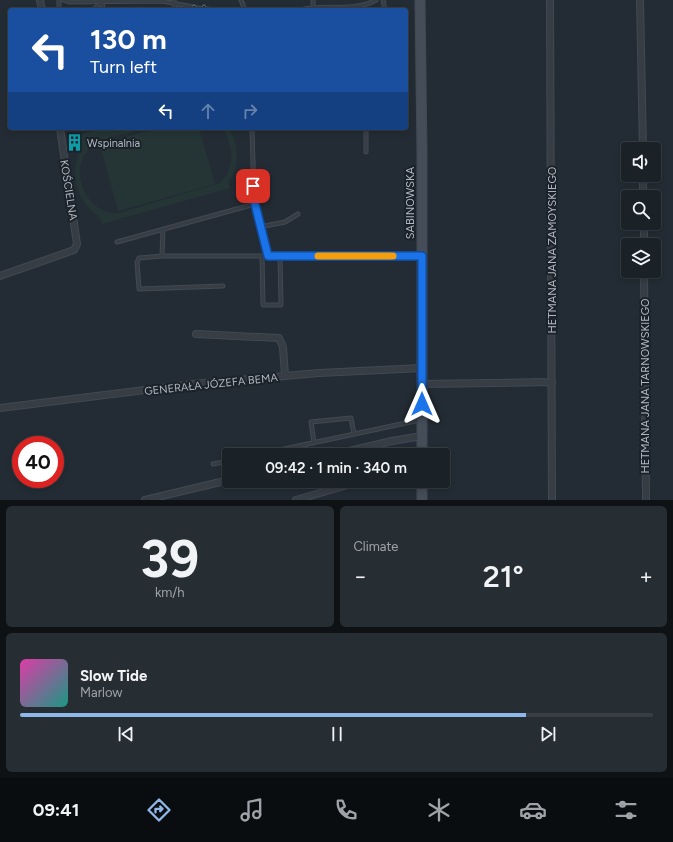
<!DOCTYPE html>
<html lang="en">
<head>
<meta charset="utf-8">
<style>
	:root { --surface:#1a2127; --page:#272e33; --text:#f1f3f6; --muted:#9fa3a7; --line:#383e44; --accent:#8eb8e9 }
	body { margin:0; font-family:Figtree,sans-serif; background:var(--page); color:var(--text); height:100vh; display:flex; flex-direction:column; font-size:15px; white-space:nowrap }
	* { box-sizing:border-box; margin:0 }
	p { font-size:13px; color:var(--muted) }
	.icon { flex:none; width:22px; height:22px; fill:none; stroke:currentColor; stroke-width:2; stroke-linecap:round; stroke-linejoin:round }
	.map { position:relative; height:500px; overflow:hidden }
	.side { display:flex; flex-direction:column; gap:6px; padding:6px; background:#0e1215; flex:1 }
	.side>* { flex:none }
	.top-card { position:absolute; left:8px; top:8px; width:400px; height:122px; border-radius:4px; box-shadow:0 2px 6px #0003,0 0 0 1px var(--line); background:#1a4fa0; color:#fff; overflow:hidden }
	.fabs { position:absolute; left:621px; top:142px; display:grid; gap:8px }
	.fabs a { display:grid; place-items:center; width:40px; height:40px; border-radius:4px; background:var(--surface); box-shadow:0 2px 6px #0003,0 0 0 1px var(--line); font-size:20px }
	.speed { position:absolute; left:12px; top:436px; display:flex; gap:8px; font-size:20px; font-weight:700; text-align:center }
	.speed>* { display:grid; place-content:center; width:52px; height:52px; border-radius:50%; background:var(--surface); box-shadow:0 2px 6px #0003,0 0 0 1px var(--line); line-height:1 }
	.speed .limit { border:6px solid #d22; background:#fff; color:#111 }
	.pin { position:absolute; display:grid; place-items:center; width:34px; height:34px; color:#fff; margin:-17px; border-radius:8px; box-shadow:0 2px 6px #0006 }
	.me { position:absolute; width:44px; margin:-22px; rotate:0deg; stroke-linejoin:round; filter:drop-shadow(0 0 3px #0008) }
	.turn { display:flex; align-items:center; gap:14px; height:84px; padding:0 16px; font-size:18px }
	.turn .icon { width:52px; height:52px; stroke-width:2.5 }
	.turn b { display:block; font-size:28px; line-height:34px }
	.lanes { display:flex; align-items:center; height:38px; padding:0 16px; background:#0003; justify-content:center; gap:20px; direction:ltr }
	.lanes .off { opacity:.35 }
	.big { font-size:30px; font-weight:600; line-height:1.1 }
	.side .card { flex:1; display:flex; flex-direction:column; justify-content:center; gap:6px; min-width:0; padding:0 14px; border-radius:6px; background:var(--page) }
	.side .dial { align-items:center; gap:0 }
	.dial b { font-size:52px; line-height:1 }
	.song { display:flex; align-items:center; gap:12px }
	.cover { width:48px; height:48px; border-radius:6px; background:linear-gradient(135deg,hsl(320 70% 55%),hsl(170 70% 35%)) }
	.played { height:4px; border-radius:2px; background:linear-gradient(90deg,var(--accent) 80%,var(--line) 80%) }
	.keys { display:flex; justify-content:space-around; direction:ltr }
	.heat { display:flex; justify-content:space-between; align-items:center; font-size:22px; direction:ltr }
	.side .tiles { flex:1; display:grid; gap:6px; grid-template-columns:1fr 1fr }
	.card:last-child { grid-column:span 2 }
	.trip { position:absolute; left:222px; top:448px; width:228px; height:40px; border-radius:4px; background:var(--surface); box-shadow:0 2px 6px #0003,0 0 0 1px var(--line); font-weight:600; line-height:40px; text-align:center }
	.tab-bar { display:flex; height:64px; justify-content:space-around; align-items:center; background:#0a0d10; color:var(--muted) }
	.tab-bar .icon { width:28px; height:28px }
	.tab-bar .selected { color:var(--accent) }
	.tab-bar b { font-size:18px; color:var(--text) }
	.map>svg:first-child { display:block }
	.green { fill:#253535 }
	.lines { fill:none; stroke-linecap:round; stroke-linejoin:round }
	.lane-casing { stroke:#424952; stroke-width:5 }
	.street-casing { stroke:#424952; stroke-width:8 }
	.secondary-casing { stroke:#424952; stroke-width:11 }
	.lane { stroke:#363d45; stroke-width:3 }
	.street { stroke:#363d45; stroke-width:6 }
	.secondary { stroke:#454d58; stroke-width:9 }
	.rail-casing { stroke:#58626c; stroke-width:3.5 }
	.rail { stroke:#1b222a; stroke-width:2; stroke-dasharray:6; stroke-linecap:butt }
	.route-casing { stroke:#114b97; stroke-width:10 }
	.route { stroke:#1a73e8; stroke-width:7 }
	.slow { stroke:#f59e0b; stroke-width:7 }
	.labels { text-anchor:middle; stroke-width:4; stroke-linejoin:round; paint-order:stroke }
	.poi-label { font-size:11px; fill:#b0b8c2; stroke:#1b222a; text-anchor:start }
	.street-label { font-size:11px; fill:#b0b8c2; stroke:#1b222a }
</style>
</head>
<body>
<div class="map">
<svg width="673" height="500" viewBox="0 0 673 500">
	<rect width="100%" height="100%" fill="#232c34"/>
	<path class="green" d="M105,128h44c-15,4 -47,9 -58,19 -25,22 -4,69 28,66l101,-30c16,-15 14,-38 2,-55h7c9,17 12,39 -1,55l2,5 -128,36c-2,-9 -7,-10 -13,-16 -15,-16 -18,-40 -8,-59l-3,1 -4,-14z
		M158,128h41l16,56 -97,27 -18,-67z"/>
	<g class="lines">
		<defs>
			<path id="lane" d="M59,0v10
				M63,0l6,2 93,-1 36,7 19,2
				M174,0l1,10
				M241,0l4,10
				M313,0v7
				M383,0l2,10
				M102,2l1,8
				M93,10l9,-8
				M300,10c25,-7 53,3 76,-10
				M252,128l2,69 14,59
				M366,128v24
				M260,227l25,-5 13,-8
				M163,229l-1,27h259
				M117,242l138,-38
				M162,256l-23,2 -2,4 2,27 84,-3
				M262,256l1,49h18l-1,-49
				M314,443l-3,-21 40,-4 3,16
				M256,455l164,-35
				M213,464l16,-3"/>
			<path id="street" d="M40,0l2,10
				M550,0l2,500
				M640,0l3,149
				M643,175v22
				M644,223v22
				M644,271l2,229
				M0,276l74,-26 3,-6 -17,-116
				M196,334l83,4 4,9 2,29
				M422,384l130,-2
				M0,408l193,-24 126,-11 103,-5
				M332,455l60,-14 30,-5
				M145,500l84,-20
				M296,500l65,-19"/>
			<path id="secondary" d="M420,0l2,152v303
				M422,500v-19"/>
		</defs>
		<use href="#lane" class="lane-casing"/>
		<use href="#street" class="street-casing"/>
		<use href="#secondary" class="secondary-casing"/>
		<use href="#lane" class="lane"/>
		<use href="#street" class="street"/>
		<use href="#secondary" class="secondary"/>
		<defs>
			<path id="rail" d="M194,6v4
				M204,6v4"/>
		</defs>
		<use href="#rail" class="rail-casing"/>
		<use href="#rail" class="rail"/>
	</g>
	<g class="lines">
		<defs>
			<path id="route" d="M253,186l2,18 13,52h154v148"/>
		</defs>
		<use href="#route" class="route-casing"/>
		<use href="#route" class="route"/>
		<path class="slow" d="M318,256h75"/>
	</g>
	<defs>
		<symbol id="building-bare" viewBox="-9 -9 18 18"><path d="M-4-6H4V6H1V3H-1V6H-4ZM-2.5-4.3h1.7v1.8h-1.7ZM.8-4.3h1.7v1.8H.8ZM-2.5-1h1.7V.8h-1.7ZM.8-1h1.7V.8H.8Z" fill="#0f9aa8" stroke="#1b222a" stroke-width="2.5" paint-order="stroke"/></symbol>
	</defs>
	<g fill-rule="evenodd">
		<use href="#building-bare" x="62" y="130" width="25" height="25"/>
	</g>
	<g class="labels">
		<g class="poi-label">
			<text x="87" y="147">Wspinalnia</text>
		</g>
		<g class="street-label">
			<text transform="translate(69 190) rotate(81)" y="4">KOŚCIELNA</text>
			<text transform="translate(410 203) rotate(-90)" y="4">SABINOWSKA</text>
			<text transform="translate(552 250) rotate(-90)" y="4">HETMANA JANA ZAMOYSKIEGO</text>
			<text transform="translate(211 384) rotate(-6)" y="4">GENERAŁA JÓZEFA BEMA</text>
			<text transform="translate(645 386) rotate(-90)" y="4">HETMANA JANA TARNOWSKIEGO</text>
		</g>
	</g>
</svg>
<div class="fabs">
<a><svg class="icon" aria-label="sound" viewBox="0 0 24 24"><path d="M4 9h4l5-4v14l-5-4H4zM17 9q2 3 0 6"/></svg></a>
<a><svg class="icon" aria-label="search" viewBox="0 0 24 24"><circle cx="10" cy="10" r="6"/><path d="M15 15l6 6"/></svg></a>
<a><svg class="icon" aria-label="layers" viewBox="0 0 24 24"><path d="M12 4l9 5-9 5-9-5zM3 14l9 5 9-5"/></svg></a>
</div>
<div class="speed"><div class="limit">40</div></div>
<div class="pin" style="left:253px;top:186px;background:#d93025"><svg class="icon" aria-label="arrive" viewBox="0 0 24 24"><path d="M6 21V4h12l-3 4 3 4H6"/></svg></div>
<svg class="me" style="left:422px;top:404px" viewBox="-20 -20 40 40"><path d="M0-17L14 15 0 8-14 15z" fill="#1a73e8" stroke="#fff" stroke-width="4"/></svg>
<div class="trip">09:42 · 1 min · 340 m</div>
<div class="top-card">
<div class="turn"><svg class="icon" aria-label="left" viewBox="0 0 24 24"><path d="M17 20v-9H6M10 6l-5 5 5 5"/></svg><div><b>130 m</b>Turn left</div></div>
<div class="lanes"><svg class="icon" aria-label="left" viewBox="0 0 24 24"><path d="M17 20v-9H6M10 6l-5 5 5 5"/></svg><svg class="icon off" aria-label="ahead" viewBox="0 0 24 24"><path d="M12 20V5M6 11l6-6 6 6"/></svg><svg class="icon off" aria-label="right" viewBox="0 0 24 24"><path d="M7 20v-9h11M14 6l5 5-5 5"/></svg></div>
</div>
</div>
<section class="side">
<div class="tiles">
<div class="card dial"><b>39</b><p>km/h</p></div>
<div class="card"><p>Climate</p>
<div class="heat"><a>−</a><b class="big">21°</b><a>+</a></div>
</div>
<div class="card">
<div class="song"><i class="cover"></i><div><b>Slow Tide</b><p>Marlow</p></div></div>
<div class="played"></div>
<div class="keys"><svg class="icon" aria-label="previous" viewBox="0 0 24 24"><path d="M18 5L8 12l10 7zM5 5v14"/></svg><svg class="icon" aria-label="pause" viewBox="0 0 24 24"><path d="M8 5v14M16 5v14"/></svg><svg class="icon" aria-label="next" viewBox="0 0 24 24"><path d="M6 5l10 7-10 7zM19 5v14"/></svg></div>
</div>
</div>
</section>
<nav class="tab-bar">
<b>09:41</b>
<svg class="icon selected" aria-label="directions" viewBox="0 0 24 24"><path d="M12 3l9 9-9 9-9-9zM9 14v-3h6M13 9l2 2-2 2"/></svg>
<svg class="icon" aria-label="music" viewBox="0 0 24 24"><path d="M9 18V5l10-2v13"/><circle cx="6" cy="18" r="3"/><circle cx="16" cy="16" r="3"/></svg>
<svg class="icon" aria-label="phone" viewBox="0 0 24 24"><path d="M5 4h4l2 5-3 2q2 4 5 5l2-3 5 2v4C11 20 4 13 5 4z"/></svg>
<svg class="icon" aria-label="climate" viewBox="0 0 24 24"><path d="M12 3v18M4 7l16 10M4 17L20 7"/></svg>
<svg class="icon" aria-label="car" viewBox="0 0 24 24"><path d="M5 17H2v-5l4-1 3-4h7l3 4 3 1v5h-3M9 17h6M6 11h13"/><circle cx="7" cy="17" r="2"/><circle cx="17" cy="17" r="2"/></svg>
<svg class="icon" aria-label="filters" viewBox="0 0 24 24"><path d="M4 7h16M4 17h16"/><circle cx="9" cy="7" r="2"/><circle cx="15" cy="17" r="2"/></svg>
</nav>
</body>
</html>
